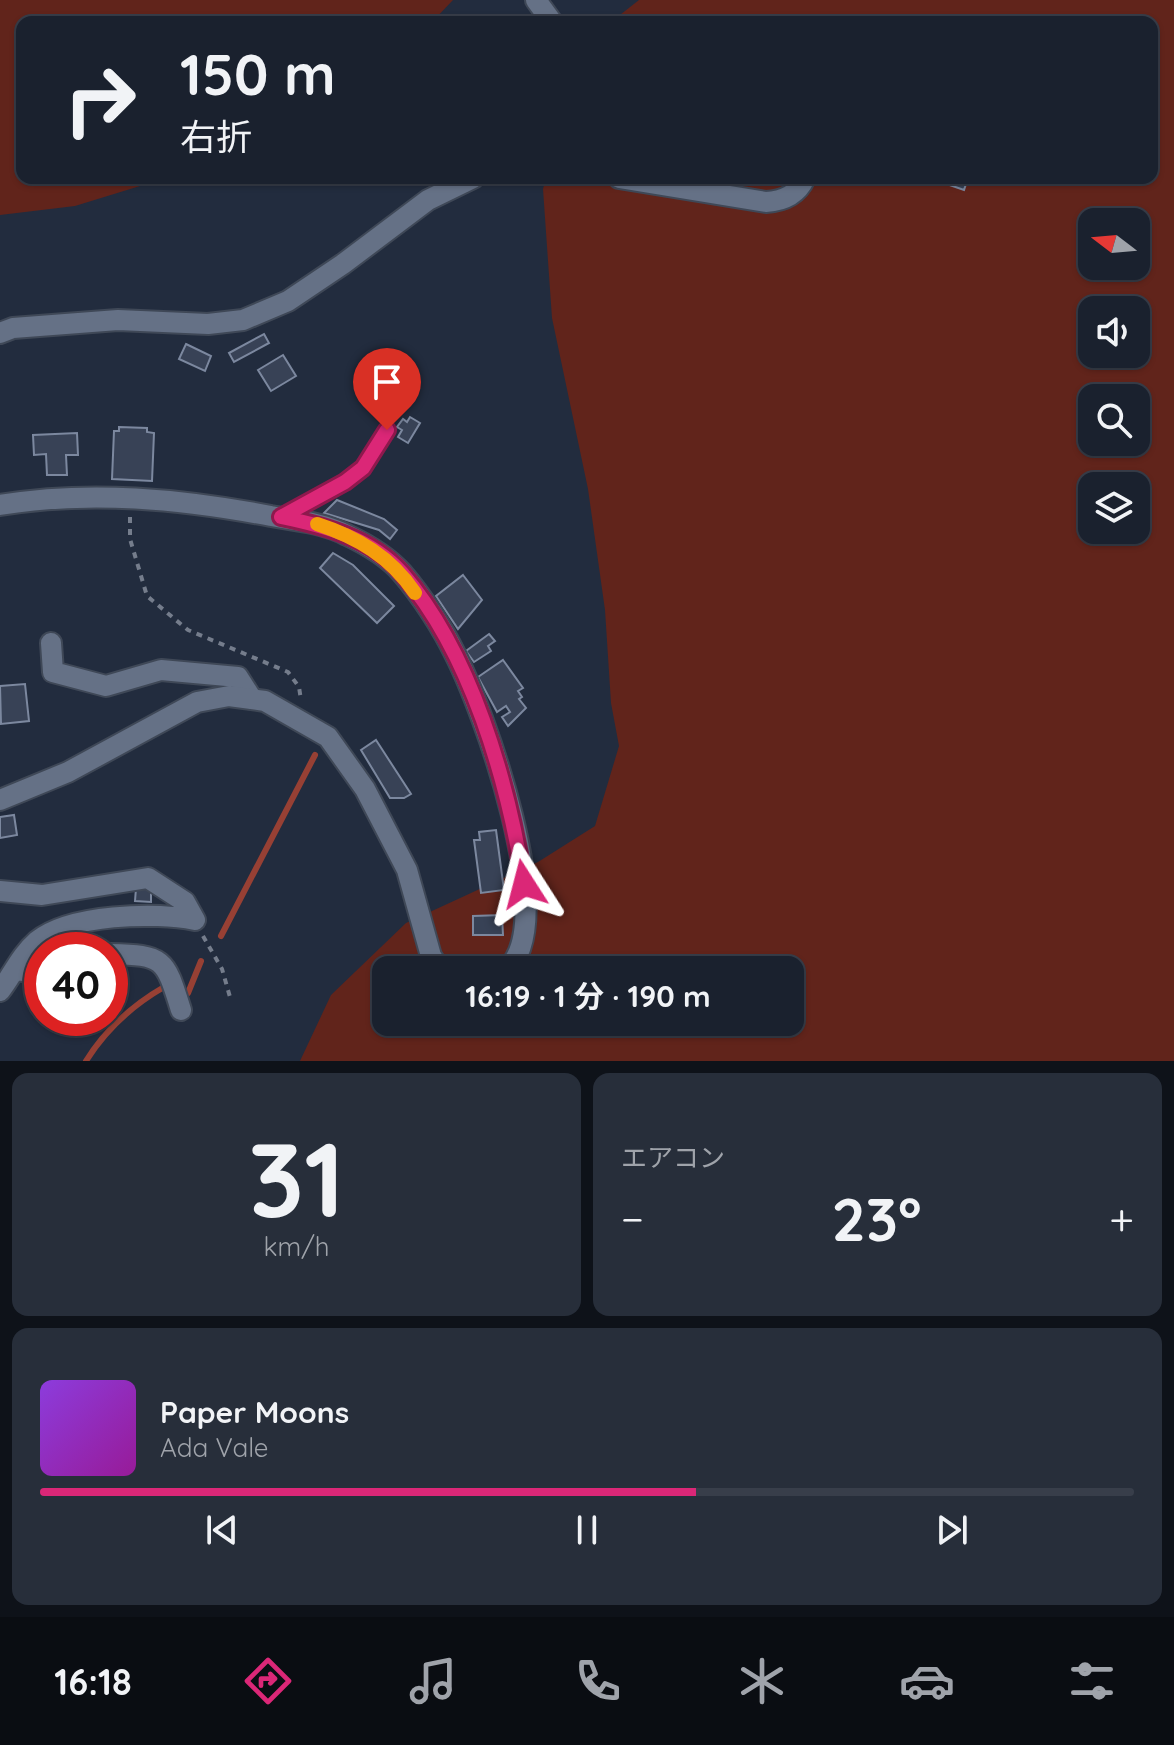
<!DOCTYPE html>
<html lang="ja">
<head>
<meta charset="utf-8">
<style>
	:root { --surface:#1a212e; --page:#272e3a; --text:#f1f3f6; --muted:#9fa3aa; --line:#383e4a; --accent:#db2777 }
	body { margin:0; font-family:Quicksand,"Noto Sans JP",sans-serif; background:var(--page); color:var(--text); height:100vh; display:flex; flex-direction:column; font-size:30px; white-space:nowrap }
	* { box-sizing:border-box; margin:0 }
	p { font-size:26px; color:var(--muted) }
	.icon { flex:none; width:44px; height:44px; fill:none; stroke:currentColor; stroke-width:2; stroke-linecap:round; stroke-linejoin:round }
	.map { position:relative; height:1061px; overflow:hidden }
	.side { display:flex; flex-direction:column; gap:12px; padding:12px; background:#0e1219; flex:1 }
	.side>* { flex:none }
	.banner { position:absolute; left:16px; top:16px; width:1142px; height:168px; border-radius:16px; box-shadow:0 2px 6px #0004,0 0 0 2px var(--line); background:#1a212e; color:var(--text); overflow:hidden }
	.needle { width:52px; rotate:286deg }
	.tools { position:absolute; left:1078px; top:208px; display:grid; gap:16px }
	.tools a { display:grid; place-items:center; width:72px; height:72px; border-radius:16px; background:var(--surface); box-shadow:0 2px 6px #0004,0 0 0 2px var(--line); font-size:40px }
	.speed { position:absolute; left:24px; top:932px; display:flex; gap:16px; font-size:40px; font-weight:700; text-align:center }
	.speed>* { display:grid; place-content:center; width:104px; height:104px; border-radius:50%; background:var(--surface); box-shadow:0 2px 6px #0004,0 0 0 2px var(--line); line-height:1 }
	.speed .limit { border:12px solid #d22; background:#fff; color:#111 }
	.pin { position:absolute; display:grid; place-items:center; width:68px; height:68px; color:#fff; margin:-82px -34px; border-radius:50% 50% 50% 0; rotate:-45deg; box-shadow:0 0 8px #0007 }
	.pin .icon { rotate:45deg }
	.me { position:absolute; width:88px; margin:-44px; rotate:351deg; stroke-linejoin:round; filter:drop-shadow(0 0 6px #0008) }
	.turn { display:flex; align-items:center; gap:28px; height:168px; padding:0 32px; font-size:36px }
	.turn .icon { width:104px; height:104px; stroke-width:2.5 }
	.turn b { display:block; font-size:56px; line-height:68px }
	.big { font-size:60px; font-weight:700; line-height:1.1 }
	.side .card { flex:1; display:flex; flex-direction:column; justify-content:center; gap:12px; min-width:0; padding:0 28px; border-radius:16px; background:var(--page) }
	.side .dial { align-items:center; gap:0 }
	.dial b { font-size:104px; line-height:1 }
	.song { display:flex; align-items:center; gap:24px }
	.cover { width:96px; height:96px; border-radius:12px; background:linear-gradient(135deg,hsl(270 70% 55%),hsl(300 70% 35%)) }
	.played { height:8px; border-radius:4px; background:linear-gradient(90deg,var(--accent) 60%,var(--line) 60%) }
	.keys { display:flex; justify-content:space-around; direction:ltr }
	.heat { display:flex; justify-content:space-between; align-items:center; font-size:44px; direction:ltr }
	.side .tiles { flex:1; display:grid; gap:12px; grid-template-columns:1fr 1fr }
	.card:last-child { grid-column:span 2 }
	.trip { position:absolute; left:372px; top:956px; width:432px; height:80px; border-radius:16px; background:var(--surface); box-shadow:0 2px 6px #0004,0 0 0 2px var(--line); font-weight:700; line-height:80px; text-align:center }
	.menu { display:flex; height:128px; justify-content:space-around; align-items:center; background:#0a0d12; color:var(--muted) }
	.menu .icon { width:56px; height:56px }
	.menu .selected { color:var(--accent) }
	.menu b { font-size:36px; color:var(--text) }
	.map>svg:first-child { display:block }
	.green { fill:#61241b; fill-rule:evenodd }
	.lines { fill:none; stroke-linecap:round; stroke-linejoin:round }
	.stream { stroke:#974034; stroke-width:6 }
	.building { fill:#384256; stroke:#7c889f; stroke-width:2 }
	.service-casing { stroke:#3f4857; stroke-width:16 }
	.minor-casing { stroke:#3f4857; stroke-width:24 }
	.tertiary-casing { stroke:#3f4857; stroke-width:24 }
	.path { stroke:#757d8c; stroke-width:4; stroke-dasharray:6 6; stroke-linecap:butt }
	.service { stroke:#657186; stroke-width:12 }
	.minor { stroke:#657186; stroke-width:20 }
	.tertiary { stroke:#657186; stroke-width:20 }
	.route-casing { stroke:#8e194d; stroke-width:20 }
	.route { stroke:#db2777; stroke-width:14 }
	.slow { stroke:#f59e0b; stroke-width:14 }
</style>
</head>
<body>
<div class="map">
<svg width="1174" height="1061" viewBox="0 0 1174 1061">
	<rect width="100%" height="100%" fill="#222c3e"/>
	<path class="green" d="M0,0h453l-21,22h-410v156h144l-91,28 -75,9z
		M639,0h535v1061h-874l31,-66 75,-72 132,-61 57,-36 24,-80 -8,-43 -6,-93 -17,-121 -36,-171 -9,-129 3,-11h606v-156h-541zM1092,222h44v44h-44zM1092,310h44v44h-44zM1092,398h44v44h-44zM1092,486h44v44h-44zM386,970h404v52h-404z"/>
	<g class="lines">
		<path class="stream" d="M221,936l94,-181
			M188,993l13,-32
			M86,1061c20,-32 45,-55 78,-74"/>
	</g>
	<path class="building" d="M942,178h26l-4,12 -23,-8z
		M264,334l5,9 -35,19 -5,-9z
		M186,344l25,12 -6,15 -26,-12z
		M283,355l13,21 -25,15 -13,-21z
		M410,417l10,6 -12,20 -10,-6 4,-7 -5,-3 6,-8 4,3z
		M119,427l28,1v4l7,1 -2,48 -40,-2 2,-48h5z
		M77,433l1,22h-12l1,20h-20l-1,-21 -12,1 -1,-20z
		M337,500l47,19 13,11 -7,9 -11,-9 -55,-17z
		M333,553l20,12 41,41 -17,17 -57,-55z
		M463,575l19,25 -24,29 -22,-33z
		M489,634l6,7 -7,5 3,5 -17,11 -8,-11z
		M503,660l20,28 -5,3 4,6 -3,2 7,9 -18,18 -6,-9 8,-5 -4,-6 -9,6 -19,-35z
		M25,684l4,37 -28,3 -1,-38z
		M376,740l35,54 -7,4h-14l-29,-48z
		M14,815l3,20 -17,3v-21z
		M496,830l8,60 -23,3 -7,-53h6l-1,-8z
		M136,888l15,1v13l-16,-1z
		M502,915l1,20h-30v-19z"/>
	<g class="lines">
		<defs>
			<path id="service" d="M284,516l61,-34 18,-14 24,-38"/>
			<path id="minor" d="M51,643l2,29 53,14 55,-16 77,7 14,22
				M0,891l42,4 106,-17 37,24 10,18c-40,-8 -125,-6 -158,21 -16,14 -24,33 -37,50
				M110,954c55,1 55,5 71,56
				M15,970l27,3"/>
			<path id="tertiary" d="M536,0l16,22
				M619,178l147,24c18,-1 31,-7 39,-24
				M0,333l13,-5 105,-8 90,4 35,-4 45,-19 55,-37 85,-64 45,-22
				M0,505c90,-15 181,-6 271,11 25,4 53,7 76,19 19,9 41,22 55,38 19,22 40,54 53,81 28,55 107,270 51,316
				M0,800l68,-28 129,-70 32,-6 36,5 63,36 37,52 42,81 24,86 9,14"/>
		</defs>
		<use href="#service" class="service-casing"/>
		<use href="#minor" class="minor-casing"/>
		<use href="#tertiary" class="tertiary-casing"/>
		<path class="path" d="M130,517v22l17,57 41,34 100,42 11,15 2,13
			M203,936l19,33 8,28"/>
		<use href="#service" class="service"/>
		<use href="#minor" class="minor"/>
		<use href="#tertiary" class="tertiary"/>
	</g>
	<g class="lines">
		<defs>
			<path id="route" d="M387,430l-24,38 -18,14 -64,35c44,9 90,21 121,56 69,80 106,208 122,311"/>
		</defs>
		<use href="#route" class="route-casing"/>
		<use href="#route" class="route"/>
		<path class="slow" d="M317,524c40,13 74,33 98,69"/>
	</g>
</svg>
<div class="tools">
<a><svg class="needle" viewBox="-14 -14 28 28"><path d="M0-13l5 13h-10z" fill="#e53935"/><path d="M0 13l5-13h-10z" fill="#9fa3aa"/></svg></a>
<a><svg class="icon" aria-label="sound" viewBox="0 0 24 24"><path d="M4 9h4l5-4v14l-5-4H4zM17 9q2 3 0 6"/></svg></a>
<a><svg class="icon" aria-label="search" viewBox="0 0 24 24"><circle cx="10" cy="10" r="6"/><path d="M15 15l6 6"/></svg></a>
<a><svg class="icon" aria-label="layers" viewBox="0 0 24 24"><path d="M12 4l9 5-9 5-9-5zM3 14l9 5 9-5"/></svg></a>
</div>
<div class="speed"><div class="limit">40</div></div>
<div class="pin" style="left:387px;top:430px;background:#d93025"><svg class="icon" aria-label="arrive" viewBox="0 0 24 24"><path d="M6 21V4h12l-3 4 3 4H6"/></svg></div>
<svg class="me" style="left:524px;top:884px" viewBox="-20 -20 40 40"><path d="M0-17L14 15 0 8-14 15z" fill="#db2777" stroke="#fff" stroke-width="4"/></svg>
<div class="trip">16:19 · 1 分 · 190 m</div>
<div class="banner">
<div class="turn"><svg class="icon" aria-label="right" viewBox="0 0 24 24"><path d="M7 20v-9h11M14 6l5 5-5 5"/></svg><div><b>150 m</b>右折</div></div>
</div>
</div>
<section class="side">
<div class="tiles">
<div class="card dial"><b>31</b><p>km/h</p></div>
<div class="card"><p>エアコン</p>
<div class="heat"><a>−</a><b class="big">23°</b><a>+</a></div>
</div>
<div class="card">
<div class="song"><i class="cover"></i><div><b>Paper Moons</b><p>Ada Vale</p></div></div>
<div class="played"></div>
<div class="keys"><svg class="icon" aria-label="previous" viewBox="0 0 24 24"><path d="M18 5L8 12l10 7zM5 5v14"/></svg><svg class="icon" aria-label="pause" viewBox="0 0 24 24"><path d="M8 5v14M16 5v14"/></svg><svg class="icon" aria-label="next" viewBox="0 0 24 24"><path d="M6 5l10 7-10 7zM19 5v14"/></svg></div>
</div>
</div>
</section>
<nav class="menu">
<b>16:18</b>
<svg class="icon selected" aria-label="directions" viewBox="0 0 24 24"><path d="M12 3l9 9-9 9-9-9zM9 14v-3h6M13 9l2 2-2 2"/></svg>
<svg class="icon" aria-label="music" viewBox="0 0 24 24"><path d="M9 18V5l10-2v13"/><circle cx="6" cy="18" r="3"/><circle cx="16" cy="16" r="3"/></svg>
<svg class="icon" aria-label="phone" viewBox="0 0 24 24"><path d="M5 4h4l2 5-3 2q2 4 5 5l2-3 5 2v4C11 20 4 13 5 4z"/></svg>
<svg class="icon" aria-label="climate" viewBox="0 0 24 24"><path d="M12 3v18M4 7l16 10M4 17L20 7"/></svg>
<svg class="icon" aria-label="car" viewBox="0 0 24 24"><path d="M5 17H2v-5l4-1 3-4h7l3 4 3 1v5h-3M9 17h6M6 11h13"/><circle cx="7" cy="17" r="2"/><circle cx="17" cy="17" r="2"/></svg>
<svg class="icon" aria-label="filters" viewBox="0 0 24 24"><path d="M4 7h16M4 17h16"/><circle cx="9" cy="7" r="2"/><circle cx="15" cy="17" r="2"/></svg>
</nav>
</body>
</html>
